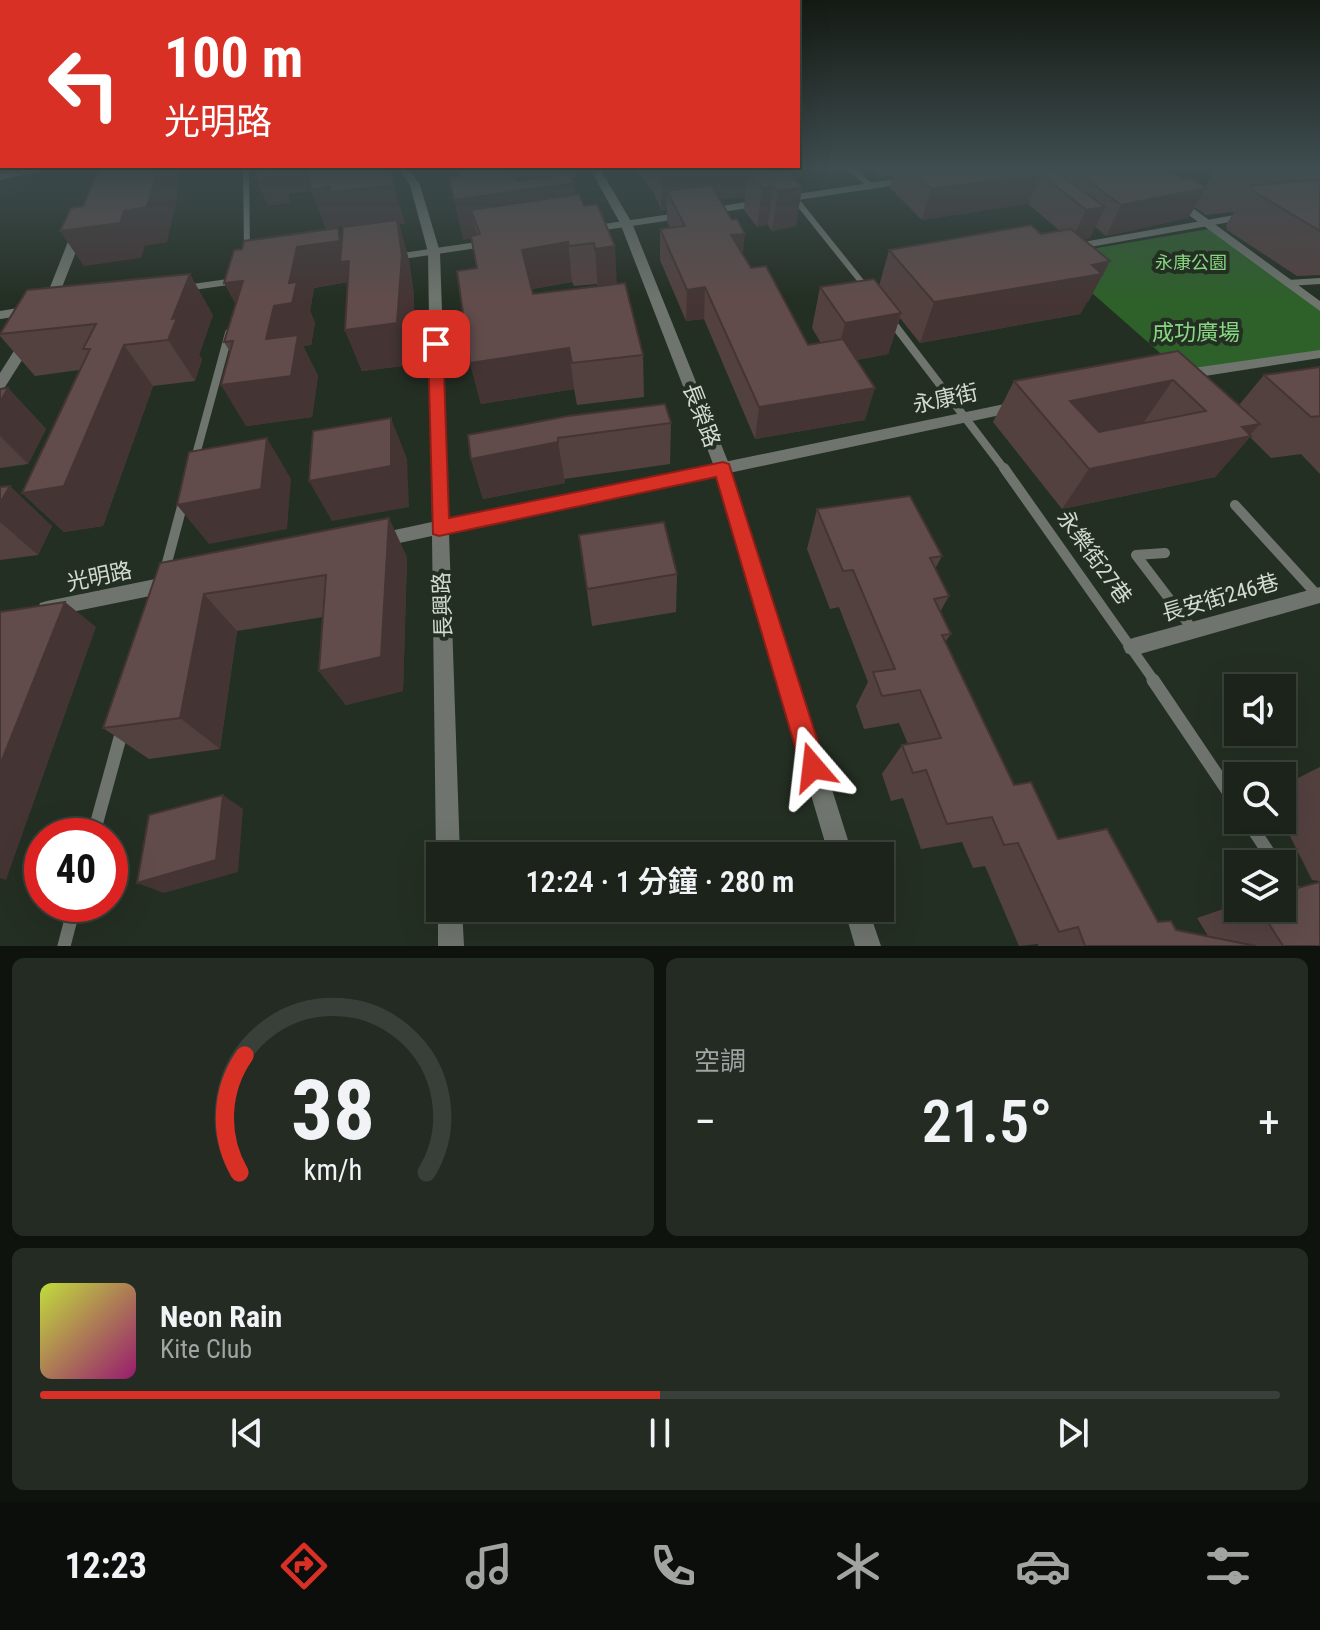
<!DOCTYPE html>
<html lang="zh-TW">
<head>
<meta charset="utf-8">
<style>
	:root { --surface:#1b231a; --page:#242b23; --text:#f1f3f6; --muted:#a0a4a2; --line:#394039; --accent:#d93025 }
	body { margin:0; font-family:"Roboto Condensed","Noto Sans TC",sans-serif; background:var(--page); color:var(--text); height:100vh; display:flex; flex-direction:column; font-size:30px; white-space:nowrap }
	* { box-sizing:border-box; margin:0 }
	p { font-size:26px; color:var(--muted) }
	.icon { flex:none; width:44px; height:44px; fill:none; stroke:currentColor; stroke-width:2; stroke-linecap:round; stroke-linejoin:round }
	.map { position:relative; height:946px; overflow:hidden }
	.panel { display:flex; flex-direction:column; gap:12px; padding:12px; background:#0f130e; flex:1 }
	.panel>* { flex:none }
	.banner { position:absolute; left:0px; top:0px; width:800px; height:168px; box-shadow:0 8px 32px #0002,0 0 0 2px var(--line); background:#d93025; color:#fff; overflow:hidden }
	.buttons { position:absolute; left:1224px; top:674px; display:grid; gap:16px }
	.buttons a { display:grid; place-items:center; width:72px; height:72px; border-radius:0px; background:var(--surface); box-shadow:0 8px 32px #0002,0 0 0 2px var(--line); font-size:40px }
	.speed { position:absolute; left:24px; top:818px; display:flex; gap:16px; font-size:40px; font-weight:700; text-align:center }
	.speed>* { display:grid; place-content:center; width:104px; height:104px; border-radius:50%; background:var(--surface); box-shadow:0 8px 32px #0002,0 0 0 2px var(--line); line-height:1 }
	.speed .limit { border:12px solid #d22; background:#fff; color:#111 }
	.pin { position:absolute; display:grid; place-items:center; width:68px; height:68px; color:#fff; margin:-34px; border-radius:16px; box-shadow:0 4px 12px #0006 }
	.me { position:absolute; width:88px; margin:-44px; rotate:343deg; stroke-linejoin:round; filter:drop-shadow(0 0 6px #0008) }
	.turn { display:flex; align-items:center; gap:28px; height:168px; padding:0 32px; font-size:36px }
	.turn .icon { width:104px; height:104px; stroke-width:2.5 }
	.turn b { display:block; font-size:56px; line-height:68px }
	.big { font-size:60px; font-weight:600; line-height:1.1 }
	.panel .tile { flex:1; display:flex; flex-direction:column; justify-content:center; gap:12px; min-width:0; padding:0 28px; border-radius:12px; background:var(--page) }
	.panel .dial { align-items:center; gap:0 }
	.dial svg { height:208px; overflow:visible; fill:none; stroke:var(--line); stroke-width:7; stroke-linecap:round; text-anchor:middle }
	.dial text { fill:var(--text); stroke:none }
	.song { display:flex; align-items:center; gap:24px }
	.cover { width:96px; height:96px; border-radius:12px; background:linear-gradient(135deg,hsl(70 70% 55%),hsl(320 70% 35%)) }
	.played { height:8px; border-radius:4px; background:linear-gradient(90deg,var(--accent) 50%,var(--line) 50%) }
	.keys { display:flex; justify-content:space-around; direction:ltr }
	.heat { display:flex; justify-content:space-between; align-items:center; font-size:44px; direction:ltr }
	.panel .tiles { flex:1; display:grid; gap:12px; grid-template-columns:1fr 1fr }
	.tile:last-child { grid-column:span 2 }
	.trip { position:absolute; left:426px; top:842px; width:468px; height:80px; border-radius:0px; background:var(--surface); box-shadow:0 8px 32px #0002,0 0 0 2px var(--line); font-weight:600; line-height:80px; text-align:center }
	.tabs { display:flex; height:128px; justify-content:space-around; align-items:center; background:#0b0e0a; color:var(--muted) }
	.tabs .icon { width:56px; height:56px }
	.tabs .current { color:var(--accent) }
	.tabs b { font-size:36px; color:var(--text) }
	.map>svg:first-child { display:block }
	.green { fill:#2e602a }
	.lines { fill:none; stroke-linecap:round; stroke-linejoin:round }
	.service-far3 { stroke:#6f756e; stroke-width:6 }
	.service-far2 { stroke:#6f756e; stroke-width:8 }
	.service-far1 { stroke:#6f756e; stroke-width:10 }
	.service { stroke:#6f756e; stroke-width:13 }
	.minor { fill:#6f756e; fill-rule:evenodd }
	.tertiary { fill:#6f756e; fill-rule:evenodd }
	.wall { fill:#534140; fill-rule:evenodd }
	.shaded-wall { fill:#443534 }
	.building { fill:#614c4b; stroke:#443534; stroke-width:2; fill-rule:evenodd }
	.route { fill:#d93025; stroke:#8d1f18; stroke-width:2 }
	.labels { text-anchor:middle; stroke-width:8; stroke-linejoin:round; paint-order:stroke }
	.far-park-label { font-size:18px; fill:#88d682; stroke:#242f23 }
	.park-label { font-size:22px; fill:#88d682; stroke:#242f23 }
	.street-label { font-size:22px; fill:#d3dad2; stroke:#242f23 }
</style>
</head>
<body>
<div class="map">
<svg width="1320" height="946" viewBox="0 0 1320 946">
	<rect width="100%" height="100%" fill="#242f23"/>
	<path class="green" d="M1209,229l111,78v48l-136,19 -134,-118z"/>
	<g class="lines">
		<path class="service-far3" d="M246,167l1,86
			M849,167l22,19
			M792,195l76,95
			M791,198l112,-17
			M716,210l37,-6
			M598,228l80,-12
			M1078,246l163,-29
			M396,257l88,-13
			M1288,283l32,-2
			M186,288l49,-7"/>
		<path class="service-far2" d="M0,315l25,-4
			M889,318l116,152
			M194,462l35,-129"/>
		<path class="service-far1" d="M1004,468l151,214
			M1235,505l82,90
			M1165,553l-29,2 57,75
			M165,570l19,-71"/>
		<path class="service" d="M1153,680l85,126
			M1247,820l29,44
			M93,836l30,-109
			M1282,873l16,24
			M64,946l11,-42"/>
		<path class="minor" d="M36,167h25l-61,13v-6z
			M398,167h10l12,18 20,67 9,267 570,-118 7,5 -7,5 -570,122 11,323h-20v8l-4,-8 -4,-320 -56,12 -6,-2 -3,-5 3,-5 6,-2 56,-12 -4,-270 -18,-67z
			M1171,198h8l141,103v10l-149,-109z
			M79,226l6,3 -30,76 -1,3h-10l-1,-3 30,-76z
			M29,334l7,4 -31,49 -5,2v-16l24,-38z
			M1320,350v8l-141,22 -7,-5 7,-5z
			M170,576l6,3 3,5 -3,5 -6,3 -123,25 -7,-2 -2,-6 2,-6 7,-2z
			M1320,587v16l-187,53 -7,-3 -3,-6 3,-6 7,-3z
			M440,903v5h22l2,38h-26v-38z"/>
		<path class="tertiary" d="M589,167h10l33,56 99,246 122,387h-24l-114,-387 -95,-246z
			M844,908h24l13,38h-26z"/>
	</g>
	<path class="wall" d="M459,167h116l1,10 -4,1 2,5 1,12 42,89 26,71 1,42 -67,8 -3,-16 -93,15 -11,-41 7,-95 -6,-30 -8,2 -2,-63zM572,282l2,4 23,-2v2l-64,8 -1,-5z
		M633,167h138l31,20 -6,39 -24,5 -4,-6 -11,2 -13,-17 1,-13 -25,2 23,56 8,13 57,77 13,-2 -9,-15 8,-41 59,-1 10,-36 152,-16 19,-3 -32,-27 -106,16 -32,-32 3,-13 -14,2 -4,-3 2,-7h287l18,12 23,8 11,-20h104v108l-23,1 -70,-46 -1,-5 8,-13 -28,3 -11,-8 -7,11 -82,18 -11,-9 -5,11 -7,1 27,22 -22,41h-1l-7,12 -160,29 -20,-25 -12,36 -31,6 8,60 -110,19 -51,-120 -18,2 -26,-61v-31l10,-1 -3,-7v-12l-6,1 -7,-17z
		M311,190l94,34h-6l10,36 5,35 -3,70 -49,6 -17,-41 3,-48 -34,6 -4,23 5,12 -4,22 -8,1 15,30 -6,41 -66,9 -16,-74 -6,-10 118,-104 1,-12 -17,3z
		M27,290l186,25 -14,40 3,4 -7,22 -42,5 -50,140 -39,6 -42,-39 57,-123 -44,6 -35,-40v-3z
		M1178,351l61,54 25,-30 56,-8v107l-19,-20 -30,4 -21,-21 -35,40 -153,32 -69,-87 21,-41zM1144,422l1,1 -46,9 -1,-1z
		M8,388l38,41 -18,35 -28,4v-79z
		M671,423l-1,41 -106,15 1,4 -82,16 -12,-40 -3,-24z
		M0,487l52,39 -14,29 -38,5z
		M817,509l125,47 -7,13 14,27 -9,16 11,22 -6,8 69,143 44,54 100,83 18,8 32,6 -11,-18 41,-14v4h44l38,38h-282v-2l-19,2 -34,-80 -12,2 -11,-26 -41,7 -18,-51 -12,3 -9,-27 20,-29 6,-1 -9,-21 -35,6 -8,-23 12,-24 -29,-75 -9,2 -23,-60z
		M579,535l98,39 -1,38 -84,14z
		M407,557l-4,134 -57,14 -27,-34 4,-54 -86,14 -17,118 -71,10 -46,-31 57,-165z
		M1320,767v114l-8,-1 -30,-60v-34z"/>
	<path class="shaded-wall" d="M159,167h20l-2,33 -10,42 -22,4 -4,12 -57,8 -24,-35 64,-20z
		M305,167l5,24 -21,3 1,9 -22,3 -11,-26 21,-12z
		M500,167h75l1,10 -72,16z
		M689,167h82l-2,19h4l-5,39 -11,2 5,-39 -15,-17 -2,26 -42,4 -36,-10v18l-6,1v-39z
		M882,167h13l-2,8 -14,2z
		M1041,174l-13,30 -106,16 9,-31z
		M574,183l4,39 -107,-12 6,27 -14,3 -9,-40z
		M394,185l11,39h-6l10,36 5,35 -3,70 -49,6 -17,-41 57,-75 -57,-24 -2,-5 -17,3 -15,-39 19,-4z
		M802,187l-6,39 -24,5 6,-40z
		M1206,188l-18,30 -82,18 15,-31z
		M1105,207l-15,31 -19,3 15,-31z
		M338,228l15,40 -5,14 -34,6 -4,23 5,12 -4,22 -8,1 15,30 -6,41 -66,9 -25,-41 45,-46 8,-33 15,-23 8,-36z
		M745,234l-3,31 -11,-30z
		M568,242l4,40 -44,8 -6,-40z
		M615,246l2,41 -19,3 -3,-41z
		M1110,261l-22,41h-1l-7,12 -160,29 14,-41 158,-37z
		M190,274l23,41 -14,40 3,4 -7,22 -27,-41 4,-21z
		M243,281l3,43 -22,-41z
		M705,287l-1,32 -18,2 1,-31z
		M901,313l-13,41 -53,10 10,-41z
		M124,345l29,41 -50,140 -39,6 -42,-39z
		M569,348l5,41 -93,15 -11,-41z
		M1173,380l-29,42 -81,17 7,-38z
		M8,388l38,41 -18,35 -28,-28v-34z
		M875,388l-10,32 -110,19 4,-32z
		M391,418l16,41 2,48 -77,14 -23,-40z
		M1260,424l-11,12h2l-36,41 -153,32 27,-40 153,-42z
		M267,438l24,41 -4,50 -78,15 -32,-39z
		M558,442l7,41 -82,16 -12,-40z
		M10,486l42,40 -14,29 -38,-33v-19z
		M389,518l18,39 -4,134 -57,14 -27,-34z
		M204,594l33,37 -17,118 -40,-31z
		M65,602l31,25 -90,253 -6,-2v-113z
		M223,795l20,14 -5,63 -74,21 -27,-10z"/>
	<path class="building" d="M100,167h59l-12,40 -23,4 -4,12 -60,8 11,-23 12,-2z
		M256,167h23l-1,1 1,8 -22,4z
		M307,167h82l5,18 -63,7 -1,-6 -19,4z
		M471,167h36l10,14 53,-7 4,9 -120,17 -5,-22 12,-1 -1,-7 12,-1z
		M659,167h30l-28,4z
		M777,167h6l19,20 -24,4 -5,-5 -11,2 -15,-17z
		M907,167h143l55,40 -19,3 -45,-36 -110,15z
		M1070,167h94l18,12 10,-1 14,10 -85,17z
		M1216,167h104v1l-90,8z
		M1320,179v52l-67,-40 -2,-5z
		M711,185l21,35 5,-1 8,15 -14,1 20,33 15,-2 42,79 35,-6 32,49 -116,19 -54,-120 -18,3 -27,-61 25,-3 -18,-35z
		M579,194l5,12 13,-2 18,42 -20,3 -1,-6 -25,3 -1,-4 -46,8 11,44 92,-11 18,72 -71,8 -3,-15 -99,15 -13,-92 20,-3 -6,-32 9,-2 -9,-24z
		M397,220l5,35 -5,68 -52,7 4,-69 -9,1 3,-35z
		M1031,225l10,9 30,-5 39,32 -18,4 10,9 -168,28 -45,-52z
		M338,228l2,13 -43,6 -8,36 8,-1 -5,21 -18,3 -8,33 32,-4 -7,41 -70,9 12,-44 -9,1 19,-61 -19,2 10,-33 8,-1 2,-8z
		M190,274l-18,45 5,-1 -9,22 -44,5 -60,141 -42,7 68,-144h-7l13,-25 -96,10 27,-44z
		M874,279l27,34 -56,10 -25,-36z
		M1178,351l82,73 -18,3 9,9 -162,33 -75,-88zM1173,380l33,31 -107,21 -29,-31z
		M1320,367v49l-9,1 -47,-42z
		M8,388l-8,14v-13z
		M665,404l6,19 -113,15v4l-87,17 -3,-24 100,-19z
		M391,418v48l-82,15 4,-50z
		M267,438l-6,51 -84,16 12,-53z
		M10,486l-10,17v-16z
		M910,496l32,60 -12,2 19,38 -15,3 17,35 -9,1 72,150 17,-3 27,57 49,-10 51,93 13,-1 5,9 80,16h-171l-7,-19 -19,5 -41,-89 -14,2 -12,-28 -45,7 -21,-54 -13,3 -11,-28 39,-7 -21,-48 -38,6 -9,-24 22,-3 -42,-99 -10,1 -26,-62z
		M389,518l-8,139 -62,14 7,-96 -122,19 -24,124 -77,10 57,-165z
		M664,522l13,52 -90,15 -8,-54z
		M65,602l-65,163v-153z
		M223,795l-7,65 -79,23 12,-68z
		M1320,882v64h-37l-24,-38h23v-16z"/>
	<linearGradient id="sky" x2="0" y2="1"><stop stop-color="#141a13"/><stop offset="0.56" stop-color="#3f4d50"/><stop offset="1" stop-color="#3f4d50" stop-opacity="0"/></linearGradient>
	<rect width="1320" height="300" fill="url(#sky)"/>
	<path class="route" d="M436,339l7,5 6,174 274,-56 6,2 97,303 -4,9 -9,3 -8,-3 -4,-9 -85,-290 -277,59 -6,-2 -5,-190z"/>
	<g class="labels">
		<g class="far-park-label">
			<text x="1191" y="269">永康公園</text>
		</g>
		<g class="park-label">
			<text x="1196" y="340">成功廣場</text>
		</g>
		<g class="street-label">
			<text transform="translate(945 398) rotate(-12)" y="8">永康街</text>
			<text transform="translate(702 415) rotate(69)" y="8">長榮路</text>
			<text transform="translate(1095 557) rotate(54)" y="8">永樂街27巷</text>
			<text transform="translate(99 576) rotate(-12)" y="8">光明路</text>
			<text transform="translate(1220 597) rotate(-16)" y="8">長安街246巷</text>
			<text transform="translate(442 605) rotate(-92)" y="8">長興路</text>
		</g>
	</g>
</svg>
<div class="buttons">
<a><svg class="icon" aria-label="sound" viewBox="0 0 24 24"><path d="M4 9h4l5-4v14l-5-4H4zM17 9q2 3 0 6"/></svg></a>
<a><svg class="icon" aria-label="search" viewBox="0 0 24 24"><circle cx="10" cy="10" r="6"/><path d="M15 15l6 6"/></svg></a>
<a><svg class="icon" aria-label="layers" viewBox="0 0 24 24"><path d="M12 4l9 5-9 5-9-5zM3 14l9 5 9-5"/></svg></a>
</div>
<div class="speed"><div class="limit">40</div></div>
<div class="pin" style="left:436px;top:344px;background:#d93025"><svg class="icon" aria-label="arrive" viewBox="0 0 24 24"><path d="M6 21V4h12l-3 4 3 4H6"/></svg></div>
<svg class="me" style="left:813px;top:767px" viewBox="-20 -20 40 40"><path d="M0-17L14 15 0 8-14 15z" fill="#d93025" stroke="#fff" stroke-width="4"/></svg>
<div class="trip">12:24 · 1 分鐘 · 280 m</div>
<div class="banner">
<div class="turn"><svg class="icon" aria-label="left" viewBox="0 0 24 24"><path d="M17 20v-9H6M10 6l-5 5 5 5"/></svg><div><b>100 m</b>光明路</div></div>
</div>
</div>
<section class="panel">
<div class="tiles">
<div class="tile dial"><svg viewBox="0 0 100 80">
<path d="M14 69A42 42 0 1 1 86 69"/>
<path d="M14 69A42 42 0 0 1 16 24" stroke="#d93025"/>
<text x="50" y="56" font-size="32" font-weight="700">38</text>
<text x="50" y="72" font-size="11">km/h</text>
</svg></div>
<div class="tile"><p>空調</p>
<div class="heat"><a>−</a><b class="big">21.5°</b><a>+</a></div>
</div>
<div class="tile">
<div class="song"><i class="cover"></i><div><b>Neon Rain</b><p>Kite Club</p></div></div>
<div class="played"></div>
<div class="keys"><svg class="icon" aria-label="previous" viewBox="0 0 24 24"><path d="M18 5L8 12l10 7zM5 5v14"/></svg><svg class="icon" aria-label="pause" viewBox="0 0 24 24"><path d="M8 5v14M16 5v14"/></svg><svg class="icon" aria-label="next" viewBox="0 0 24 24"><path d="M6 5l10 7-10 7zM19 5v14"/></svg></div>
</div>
</div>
</section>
<nav class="tabs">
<b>12:23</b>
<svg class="icon current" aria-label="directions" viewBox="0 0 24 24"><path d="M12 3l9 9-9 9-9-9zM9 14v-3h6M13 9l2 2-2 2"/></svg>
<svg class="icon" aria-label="music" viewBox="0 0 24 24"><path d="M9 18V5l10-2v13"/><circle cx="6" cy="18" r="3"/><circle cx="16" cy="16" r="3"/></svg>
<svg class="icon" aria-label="phone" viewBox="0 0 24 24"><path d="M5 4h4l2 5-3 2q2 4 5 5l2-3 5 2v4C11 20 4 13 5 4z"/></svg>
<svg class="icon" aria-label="climate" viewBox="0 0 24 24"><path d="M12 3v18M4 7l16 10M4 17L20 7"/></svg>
<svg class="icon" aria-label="car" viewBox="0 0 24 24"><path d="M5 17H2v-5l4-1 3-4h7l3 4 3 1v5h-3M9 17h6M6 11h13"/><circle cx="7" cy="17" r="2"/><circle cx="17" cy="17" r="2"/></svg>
<svg class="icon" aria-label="filters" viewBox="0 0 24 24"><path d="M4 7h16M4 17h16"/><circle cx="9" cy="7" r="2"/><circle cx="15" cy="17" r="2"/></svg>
</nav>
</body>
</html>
